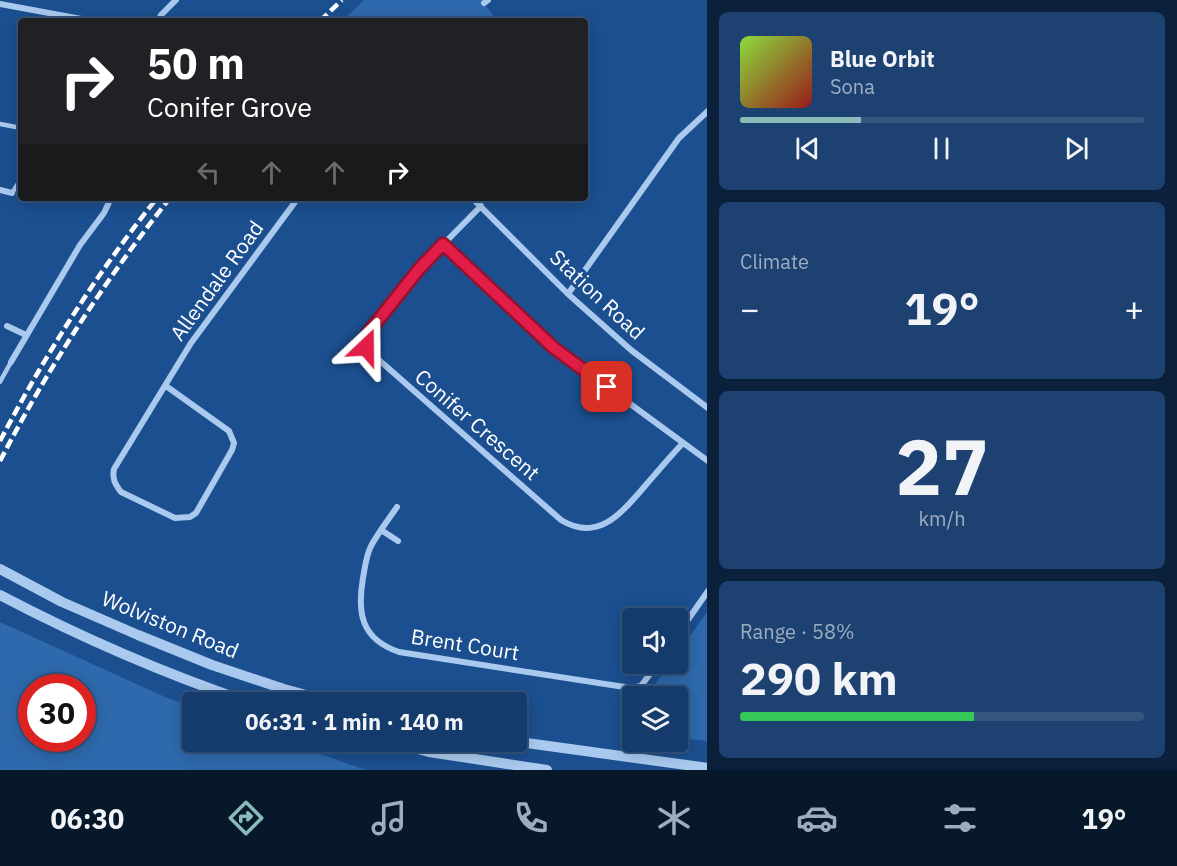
<!DOCTYPE html>
<html lang="en">
<head>
<meta charset="utf-8">
<style>
	:root { --surface:#143b6b; --page:#1d4271; --text:#f1f3f6; --muted:#9dadc1; --line:#33557e; --accent:#8bbbb9 }
	body { margin:0; font-family:"IBM Plex Sans",sans-serif; background:var(--page); color:var(--text); height:100vh; display:flex; flex-direction:column; font-size:22px; white-space:nowrap }
	* { box-sizing:border-box; margin:0 }
	p { font-size:20px; color:var(--muted) }
	.icon { flex:none; width:33px; height:33px; fill:none; stroke:currentColor; stroke-width:2; stroke-linecap:round; stroke-linejoin:round }
	.map { position:relative; flex:1; overflow:hidden }
	.details { display:flex; flex-direction:column; gap:12px; padding:12px; background:#0b203b; width:470px }
	.details>* { flex:none }
	.banner { position:absolute; left:18px; top:18px; width:570px; height:183px; border-radius:6px; box-shadow:0 3px 15px #0003,0 0 0 2px var(--line); background:#202124; color:#fff; overflow:hidden }
	.controls { position:absolute; left:622px; top:608px; display:grid; gap:12px }
	.controls a { display:grid; place-items:center; width:66px; height:66px; border-radius:6px; background:var(--surface); box-shadow:0 3px 15px #0003,0 0 0 2px var(--line); font-size:30px }
	.speed { position:absolute; left:18px; top:674px; display:flex; gap:12px; font-size:30px; font-weight:700; text-align:center }
	.speed>* { display:grid; place-content:center; width:78px; height:78px; border-radius:50%; background:var(--surface); box-shadow:0 3px 15px #0003,0 0 0 2px var(--line); line-height:1 }
	.speed .limit { border:9px solid #d22; background:#fff; color:#111 }
	.pin { position:absolute; display:grid; place-items:center; width:51px; height:51px; color:#fff; margin:-26px; border-radius:12px; box-shadow:0 3px 9px #0006 }
	.me { position:absolute; width:66px; margin:-33px; rotate:23deg; stroke-linejoin:round; filter:drop-shadow(0 0 4px #0008) }
	.turn { display:flex; align-items:center; gap:21px; height:126px; padding:0 30px; font-size:27px }
	.turn .icon { width:78px; height:78px; stroke-width:2.5 }
	.turn b { display:block; font-size:42px; line-height:51px }
	.lanes { display:flex; align-items:center; height:57px; padding:0 30px; background:#0003; justify-content:center; gap:30px; direction:ltr }
	.lanes .off { opacity:.35 }
	.big { font-size:45px; font-weight:800; line-height:1.1 }
	.details .card { flex:1; display:flex; flex-direction:column; justify-content:center; gap:9px; min-width:0; padding:0 21px; border-radius:9px; background:var(--page) }
	.details .dial { align-items:center; gap:0 }
	.dial b { font-size:78px; line-height:1 }
	.song { display:flex; align-items:center; gap:18px }
	.cover { width:72px; height:72px; border-radius:9px; background:linear-gradient(135deg,hsl(90 70% 55%),hsl(0 70% 35%)) }
	.played { height:6px; border-radius:3px; background:linear-gradient(90deg,var(--accent) 30%,var(--line) 30%) }
	.keys { display:flex; justify-content:space-around; direction:ltr }
	.heat { display:flex; justify-content:space-between; align-items:center; font-size:33px; direction:ltr }
	.charge { height:9px; border-radius:4px; background:linear-gradient(90deg,#34c759 58%,var(--line) 0) }
	.trip { position:absolute; left:182px; top:692px; width:345px; height:60px; border-radius:6px; background:var(--surface); box-shadow:0 3px 15px #0003,0 0 0 2px var(--line); font-weight:800; line-height:60px; text-align:center }
	.menu { display:flex; height:96px; justify-content:space-around; align-items:center; background:#08182b; color:var(--muted) }
	.menu .icon { width:42px; height:42px }
	.menu .on { color:var(--accent) }
	.menu b { font-size:27px; color:var(--text) }
	main { display:flex; flex:1; min-height:0 }
	.map>svg:first-child { display:block }
	.green { fill:#2e69ad; fill-rule:evenodd }
	.lines { fill:none; stroke-linecap:round; stroke-linejoin:round }
	.service { stroke:#a9c9ee; stroke-width:4.5 }
	.minor { stroke:#a9c9ee; stroke-width:6 }
	.tertiary { stroke:#a9c9ee; stroke-width:10 }
	.rail { stroke:#fff; stroke-width:4.5; stroke-dasharray:10 4.5; stroke-linecap:butt }
	.route-casing { stroke:#92132f; stroke-width:15 }
	.route { stroke:#e11d48; stroke-width:10 }
	.labels { text-anchor:middle; stroke-width:6; stroke-linejoin:round; paint-order:stroke }
	.street-label { font-size:21px; fill:#fff; stroke:#1b4f8f }
</style>
</head>
<body>
<main>
<div class="map">
<svg width="708" height="770" viewBox="0 0 708 770">
	<rect width="100%" height="100%" fill="#1b4f8f"/>
	<path class="green" d="M364,0h118l15,21h-155z
		M707,612v129l-29,-3v-42h-31l23,-33h8v-10z
		M0,622l165,75 27,10v34h91l83,29h-366zM32,687h50v51h-50z"/>
	<g class="lines">
		<path class="service" d="M0,124l21,4
			M12,193l9,-14
			M0,382l11,-20"/>
		<path class="minor" d="M484,3l4,-3
			M0,4l92,17
			M158,21l3,-6 15,-15
			M0,190l12,3
			M472,198l96,96 63,56 77,58
			M481,206l-62,63 -51,64 -1,14 4,6 190,167c38,23 61,-8 84,-34 12,-14 24,-28 37,-42
			M443,244l111,104 154,113
			M568,294l111,-156 29,-27
			M7,326l19,9
			M11,362l69,-117 24,-32 7,-15
			M166,386l63,45 5,12 -2,7 -36,63 -6,4 -15,1 -54,-26c-6,-8 -9,-13 -7,-23l77,-126 107,-145
			M397,507c-9,13 -19,26 -26,39 -5,10 -6,21 -8,32 -6,35 -2,61 36,74l232,36 10,-2 17,-23
			M381,530l17,11
			M678,634l30,-43"/>
		<path class="tertiary" d="M0,569l62,33 76,33 74,30 72,24 48,13
			M0,595c80,42 163,78 248,107
			M388,741l41,11 118,18
			M512,741l196,27"/>
		<path class="rail" d="M320,21l22,-21
			M0,441c45,-86 97,-168 157,-243
			M0,461c48,-93 105,-181 170,-263"/>
	</g>
	<g class="lines">
		<defs>
			<path id="route" d="M366,347v-7l2,-7 51,-64 24,-25 111,104 53,39"/>
		</defs>
		<use href="#route" class="route-casing"/>
		<use href="#route" class="route"/>
	</g>
	<g class="labels">
		<g class="street-label">
			<text transform="translate(217 281) rotate(-54)" y="7">Allendale Road</text>
			<text transform="translate(597 295) rotate(43)" y="7">Station Road</text>
			<text transform="translate(477 425) rotate(41)" y="7">Conifer Crescent</text>
			<text transform="translate(170 625) rotate(22)" y="7">Wolviston Road</text>
			<text transform="translate(465 645) rotate(9)" y="7">Brent Court</text>
		</g>
	</g>
</svg>
<div class="controls">
<a><svg class="icon" aria-label="sound" viewBox="0 0 24 24"><path d="M4 9h4l5-4v14l-5-4H4zM17 9q2 3 0 6"/></svg></a>
<a><svg class="icon" aria-label="layers" viewBox="0 0 24 24"><path d="M12 4l9 5-9 5-9-5zM3 14l9 5 9-5"/></svg></a>
</div>
<div class="speed"><div class="limit">30</div></div>
<div class="pin" style="left:607px;top:387px;background:#d93025"><svg class="icon" aria-label="arrive" viewBox="0 0 24 24"><path d="M6 21V4h12l-3 4 3 4H6"/></svg></div>
<svg class="me" style="left:366px;top:347px" viewBox="-20 -20 40 40"><path d="M0-17L14 15 0 8-14 15z" fill="#e11d48" stroke="#fff" stroke-width="4"/></svg>
<div class="trip">06:31 · 1 min · 140 m</div>
<div class="banner">
<div class="turn"><svg class="icon" aria-label="right" viewBox="0 0 24 24"><path d="M7 20v-9h11M14 6l5 5-5 5"/></svg><div><b>50 m</b>Conifer Grove</div></div>
<div class="lanes"><svg class="icon off" aria-label="left" viewBox="0 0 24 24"><path d="M17 20v-9H6M10 6l-5 5 5 5"/></svg><svg class="icon off" aria-label="ahead" viewBox="0 0 24 24"><path d="M12 20V5M6 11l6-6 6 6"/></svg><svg class="icon off" aria-label="ahead" viewBox="0 0 24 24"><path d="M12 20V5M6 11l6-6 6 6"/></svg><svg class="icon" aria-label="right" viewBox="0 0 24 24"><path d="M7 20v-9h11M14 6l5 5-5 5"/></svg></div>
</div>
</div>
<section class="details">
<div class="card">
<div class="song"><i class="cover"></i><div><b>Blue Orbit</b><p>Sona</p></div></div>
<div class="played"></div>
<div class="keys"><svg class="icon" aria-label="previous" viewBox="0 0 24 24"><path d="M18 5L8 12l10 7zM5 5v14"/></svg><svg class="icon" aria-label="pause" viewBox="0 0 24 24"><path d="M8 5v14M16 5v14"/></svg><svg class="icon" aria-label="next" viewBox="0 0 24 24"><path d="M6 5l10 7-10 7zM19 5v14"/></svg></div>
</div>
<div class="card"><p>Climate</p>
<div class="heat"><a>−</a><b class="big">19°</b><a>+</a></div>
</div>
<div class="card dial"><b>27</b><p>km/h</p></div>
<div class="card"><p>Range · 58%</p><b class="big">290 km</b><div class="charge"></div></div>
</section>
</main>
<nav class="menu">
<b>06:30</b>
<svg class="icon on" aria-label="directions" viewBox="0 0 24 24"><path d="M12 3l9 9-9 9-9-9zM9 14v-3h6M13 9l2 2-2 2"/></svg>
<svg class="icon" aria-label="music" viewBox="0 0 24 24"><path d="M9 18V5l10-2v13"/><circle cx="6" cy="18" r="3"/><circle cx="16" cy="16" r="3"/></svg>
<svg class="icon" aria-label="phone" viewBox="0 0 24 24"><path d="M5 4h4l2 5-3 2q2 4 5 5l2-3 5 2v4C11 20 4 13 5 4z"/></svg>
<svg class="icon" aria-label="climate" viewBox="0 0 24 24"><path d="M12 3v18M4 7l16 10M4 17L20 7"/></svg>
<svg class="icon" aria-label="car" viewBox="0 0 24 24"><path d="M5 17H2v-5l4-1 3-4h7l3 4 3 1v5h-3M9 17h6M6 11h13"/><circle cx="7" cy="17" r="2"/><circle cx="17" cy="17" r="2"/></svg>
<svg class="icon" aria-label="filters" viewBox="0 0 24 24"><path d="M4 7h16M4 17h16"/><circle cx="9" cy="7" r="2"/><circle cx="15" cy="17" r="2"/></svg>
<b>19°</b>
</nav>
</body>
</html>
